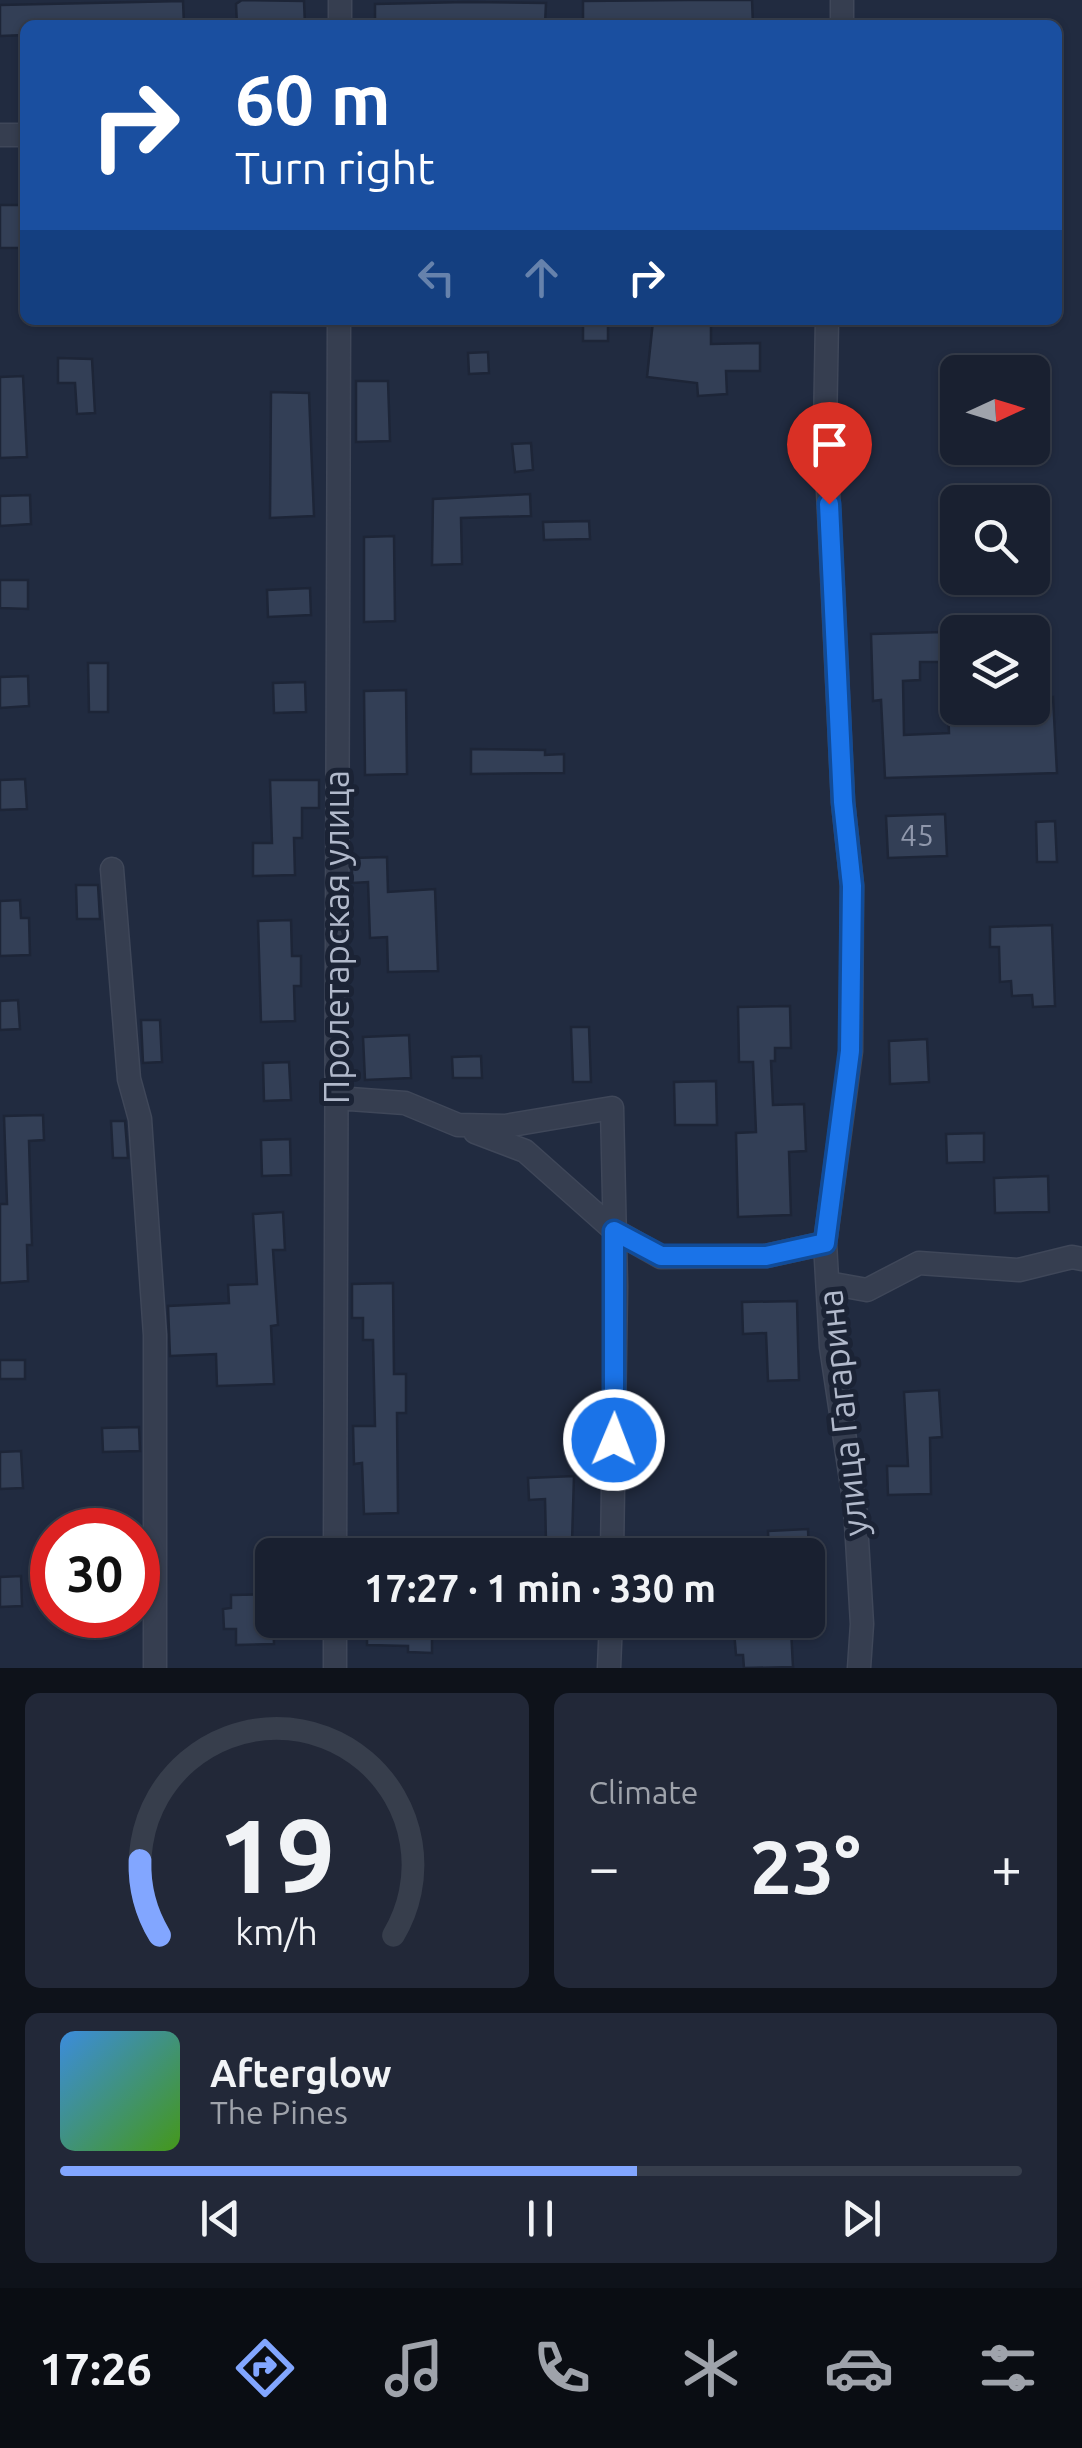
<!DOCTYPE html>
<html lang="en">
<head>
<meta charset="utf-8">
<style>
	:root { --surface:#192030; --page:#222838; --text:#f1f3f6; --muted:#9fa3ab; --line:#373e4c; --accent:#82a6ff }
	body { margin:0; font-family:Ubuntu,sans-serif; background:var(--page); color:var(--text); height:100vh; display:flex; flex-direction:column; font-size:38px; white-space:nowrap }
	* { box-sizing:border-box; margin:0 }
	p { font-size:32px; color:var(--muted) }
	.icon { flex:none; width:55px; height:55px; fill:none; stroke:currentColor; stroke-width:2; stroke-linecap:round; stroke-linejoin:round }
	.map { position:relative; height:1668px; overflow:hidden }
	.details { display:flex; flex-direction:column; gap:25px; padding:25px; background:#0e121a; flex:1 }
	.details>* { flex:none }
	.guide { position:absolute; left:20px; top:20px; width:1042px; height:305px; border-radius:15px; box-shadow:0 2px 8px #0004,0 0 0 2px var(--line); background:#1a4fa0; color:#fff; overflow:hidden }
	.needle { width:65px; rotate:86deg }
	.controls { position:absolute; left:940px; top:355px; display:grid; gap:20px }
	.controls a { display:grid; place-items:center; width:110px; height:110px; border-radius:15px; background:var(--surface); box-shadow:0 2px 8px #0004,0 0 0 2px var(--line); font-size:50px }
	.speed { position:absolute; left:30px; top:1508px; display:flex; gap:20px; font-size:50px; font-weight:700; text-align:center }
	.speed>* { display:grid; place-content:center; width:130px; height:130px; border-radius:50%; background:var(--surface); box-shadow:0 2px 8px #0004,0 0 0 2px var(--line); line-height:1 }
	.speed .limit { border:15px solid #d22; background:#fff; color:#111 }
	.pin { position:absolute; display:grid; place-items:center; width:85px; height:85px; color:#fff; margin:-102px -42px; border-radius:50% 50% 50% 0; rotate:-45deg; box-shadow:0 0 10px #0007 }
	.pin .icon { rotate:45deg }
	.me { position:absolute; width:110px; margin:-55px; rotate:1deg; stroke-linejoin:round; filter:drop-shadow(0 0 8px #0008) }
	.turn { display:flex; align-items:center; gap:35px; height:210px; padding:0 50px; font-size:45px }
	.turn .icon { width:130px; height:130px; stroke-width:2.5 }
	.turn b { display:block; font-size:70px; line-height:85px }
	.lanes { display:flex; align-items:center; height:95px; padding:0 50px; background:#0003; justify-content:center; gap:50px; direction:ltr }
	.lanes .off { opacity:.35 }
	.big { font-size:75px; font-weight:700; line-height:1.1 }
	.details .widget { flex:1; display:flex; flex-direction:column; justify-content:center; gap:15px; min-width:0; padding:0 35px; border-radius:15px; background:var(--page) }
	.details .dial { align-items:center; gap:0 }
	.dial svg { height:260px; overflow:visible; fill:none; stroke:var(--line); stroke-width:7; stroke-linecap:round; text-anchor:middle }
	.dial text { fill:var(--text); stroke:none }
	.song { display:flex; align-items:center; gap:30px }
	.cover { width:120px; height:120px; border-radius:15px; background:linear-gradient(135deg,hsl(210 70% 55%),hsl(100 70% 35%)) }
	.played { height:10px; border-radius:5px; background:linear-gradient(90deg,var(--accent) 60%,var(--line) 60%) }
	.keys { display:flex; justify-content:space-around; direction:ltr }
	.heat { display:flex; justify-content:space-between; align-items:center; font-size:55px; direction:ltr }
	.details .tiles { flex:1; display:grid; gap:25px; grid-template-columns:1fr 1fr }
	.widget:last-child { grid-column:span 2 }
	.trip { position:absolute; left:255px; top:1538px; width:570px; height:100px; border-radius:15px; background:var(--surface); box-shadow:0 2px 8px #0004,0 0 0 2px var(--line); font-weight:700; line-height:100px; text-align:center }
	.tab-bar { display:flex; height:160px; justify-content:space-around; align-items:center; background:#0a0d13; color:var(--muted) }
	.tab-bar .icon { width:70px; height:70px }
	.tab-bar .active { color:var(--accent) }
	.tab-bar b { font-size:45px; color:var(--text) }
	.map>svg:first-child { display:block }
	.building { fill:#333f56; stroke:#1d2537; stroke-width:2.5 }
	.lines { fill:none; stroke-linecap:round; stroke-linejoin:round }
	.street-casing { stroke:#3f4759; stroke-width:25 }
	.street { stroke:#363e50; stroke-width:22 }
	.route-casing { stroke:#114b97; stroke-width:25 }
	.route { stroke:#1a73e8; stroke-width:18 }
	.labels { text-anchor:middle; stroke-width:10; stroke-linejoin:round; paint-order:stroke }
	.number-label { font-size:30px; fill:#9098ac }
	.street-label { font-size:35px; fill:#b1b9cb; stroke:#1b2335 }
</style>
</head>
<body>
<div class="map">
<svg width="1082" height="1668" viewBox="0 0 1082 1668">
	<rect width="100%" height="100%" fill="#212b40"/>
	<path class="building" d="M242,0l62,1 1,24h-68l-1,-21z
		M687,0h65l1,25h-170v-24z
		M183,1l1,24h-159v10l-25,1v-31z
		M467,2l79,1 -1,22h-170v-21z
		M0,205h25v43h-25z
		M583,320h25v21h-25z
		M669,320h42v24l49,-1v28h-34l1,23 -29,2 -1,-13 -50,-6 6,-56z
		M488,352l1,21 -20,1 -1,-21z
		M58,358l34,1 3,54 -18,1 -2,-31h-17z
		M23,376l4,81 -27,1v-81z
		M356,381h32l2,60 -34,1z
		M271,392l38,1 5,123 -44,2z
		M531,443l2,27 -18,2 -3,-28z
		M530,494l1,22 -70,2 1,46 -30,1 1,-66z
		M30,495l1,29 -31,2v-30z
		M589,521l1,18 -46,1 -1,-18z
		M394,536l1,85 -31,1v-85z
		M0,580h28v29l-28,-1z
		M310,588l1,27 -43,2 -1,-27z
		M944,632l1,30h-25v18l-17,1 1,54 45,-2 -1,-25h84v-10l21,-1 4,76 -172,5 -4,-78 -8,1 -2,-67z
		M88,663h20v49h-19z
		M28,676l1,30 -29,2v-31z
		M305,682l1,30 -32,1 -1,-30z
		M406,690l1,84 -42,1 -1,-84z
		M471,749l74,1v5l19,-1v19l-93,1z
		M25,779l2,30 -27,1v-30z
		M270,780h49v28h-17v30h-8l1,37 -42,1v-33h19z
		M945,814l2,42 -59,2 -2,-42z
		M1055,821l2,41h-20l-1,-40z
		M387,857l1,35 47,-3 3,82 -50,1 -1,-35 -17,1 -2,-56 -16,1v-25z
		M76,885h22l2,34h-23z
		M20,900l1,18h8l1,37 -30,1v-55z
		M291,920l1,36h9v30h-7l1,35 -34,1 -3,-101z
		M1052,925l3,81 -22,1 -1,-12 -20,1 -1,-15 -11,1 -1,-35h-9v-20z
		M18,1000l2,29 -20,1v-29z
		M790,1006l1,42h-16v13h-4l2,44 31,-1 2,47 -17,1 2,63 -53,2 -2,-84 20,-1 -3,-70h-14l-1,-55z
		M141,1020h19l2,42 -19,1z
		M571,1027h18l2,55h-18z
		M409,1035l2,43 -46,2 -2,-43z
		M927,1039l2,43 -39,2 -1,-43z
		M481,1056l1,22h-29l-1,-21z
		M289,1062l2,38 -27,1 -1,-38z
		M716,1081l1,44h-42l-1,-43z
		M43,1115l1,25 -15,1 3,104h-5l1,36 -28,2v-79h7l-3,-88z
		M111,1121h14l3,37h-15z
		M984,1133v29l-37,1 -1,-29z
		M290,1139l1,36 -29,1 -1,-36z
		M1048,1176l1,36 -54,1 -1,-35z
		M283,1212l2,38h-12l5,75 -7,1 3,58 -57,2 -1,-32 -46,2 -2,-50 61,-3 -1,-18 29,-1 -4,-70z
		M393,1283l1,91h12v39h-9l1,100 -34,1 -2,-51 -8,1 -1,-38h22l-2,-86h-10v-22h-11v-34z
		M797,1301l2,79 -31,1 -2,-48 -23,1 -1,-32z
		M0,1360h25v19h-25z
		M939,1390l3,47 -12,1 1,56 -43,1 -1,-29h21l-4,-74z
		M139,1427l1,24 -37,1 -1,-24z
		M21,1451l2,37 -23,1v-37z
		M574,1476l-2,66h-26l-1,-43 -16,1 -1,-22z
		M808,1529l1,26h-40l-1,-24z
		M21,1576l1,30 -22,1v-30z
		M272,1594l2,50 -38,1v-16h-12l-1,-20 8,-1v-13z
		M367,1620h65v33l-24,-1v-6l-41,-1z
		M791,1629l2,38 -49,1 -1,-13h-7l-2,-24z"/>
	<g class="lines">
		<defs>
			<path id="street" d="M842,0v25
				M340,25v-25
				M0,135h25
				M827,320l-2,109 18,373 9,83 -1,166 -26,192 6,104 24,159 7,118 -3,44
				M112,869l17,210 11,40 15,216v333
				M336,1098l69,5 53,22 47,1 107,-18 4,178 -4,269
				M475,1132l50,19 90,80 46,26 105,-1 59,-13
				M828,1283l39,7 52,-27 100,7 53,-13 10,2
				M335,1555l4,-1235
				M335,1668v-48
				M609,1668l2,-48"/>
		</defs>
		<use href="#street" class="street-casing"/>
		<use href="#street" class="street"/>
	</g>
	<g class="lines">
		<defs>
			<path id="route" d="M614,1440v-209l47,25h105l59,-13 25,-192 2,-165 -9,-84 -14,-298"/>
		</defs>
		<use href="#route" class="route-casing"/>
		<use href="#route" class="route"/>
	</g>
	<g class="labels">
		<g class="number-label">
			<text x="917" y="846">45</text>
		</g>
		<g class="street-label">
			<text transform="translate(337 937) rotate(-90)" y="12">Пролетарская улица</text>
			<text transform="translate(843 1413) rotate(-96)" y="12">улица Гагарина</text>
		</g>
	</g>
</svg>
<div class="controls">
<a><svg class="needle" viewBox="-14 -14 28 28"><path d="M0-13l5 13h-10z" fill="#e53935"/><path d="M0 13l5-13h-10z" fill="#9fa3ab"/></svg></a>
<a><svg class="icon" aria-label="search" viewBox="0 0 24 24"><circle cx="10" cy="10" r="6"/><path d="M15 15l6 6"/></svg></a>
<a><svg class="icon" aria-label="layers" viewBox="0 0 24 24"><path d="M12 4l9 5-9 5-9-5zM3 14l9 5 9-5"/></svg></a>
</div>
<div class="speed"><div class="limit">30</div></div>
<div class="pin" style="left:829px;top:504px;background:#d93025"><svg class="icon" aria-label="arrive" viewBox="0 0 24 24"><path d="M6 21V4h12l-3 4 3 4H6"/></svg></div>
<svg class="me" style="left:614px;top:1440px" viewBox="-20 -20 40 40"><circle r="17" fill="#1a73e8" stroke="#fff" stroke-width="3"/><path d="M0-11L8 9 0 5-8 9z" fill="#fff"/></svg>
<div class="trip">17:27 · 1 min · 330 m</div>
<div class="guide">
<div class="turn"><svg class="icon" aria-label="right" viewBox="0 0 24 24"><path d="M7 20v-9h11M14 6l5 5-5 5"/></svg><div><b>60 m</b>Turn right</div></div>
<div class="lanes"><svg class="icon off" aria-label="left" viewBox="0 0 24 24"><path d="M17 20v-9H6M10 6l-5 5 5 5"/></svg><svg class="icon off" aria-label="ahead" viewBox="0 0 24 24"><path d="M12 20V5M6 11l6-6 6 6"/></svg><svg class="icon" aria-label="right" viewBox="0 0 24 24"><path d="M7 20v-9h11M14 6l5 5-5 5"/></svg></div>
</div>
</div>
<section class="details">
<div class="tiles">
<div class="widget dial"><svg viewBox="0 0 100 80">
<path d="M14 69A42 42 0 1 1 86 69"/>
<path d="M14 69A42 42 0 0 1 8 46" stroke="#82a6ff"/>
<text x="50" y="56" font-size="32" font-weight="700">19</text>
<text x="50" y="72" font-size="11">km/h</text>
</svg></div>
<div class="widget"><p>Climate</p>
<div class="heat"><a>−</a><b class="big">23°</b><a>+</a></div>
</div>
<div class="widget">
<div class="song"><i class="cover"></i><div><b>Afterglow</b><p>The Pines</p></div></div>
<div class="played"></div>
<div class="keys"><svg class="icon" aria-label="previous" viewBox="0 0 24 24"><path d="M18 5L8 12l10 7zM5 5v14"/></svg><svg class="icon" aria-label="pause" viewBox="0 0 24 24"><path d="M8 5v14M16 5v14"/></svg><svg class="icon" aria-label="next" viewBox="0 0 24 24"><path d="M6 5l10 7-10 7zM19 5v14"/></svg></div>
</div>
</div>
</section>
<nav class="tab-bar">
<b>17:26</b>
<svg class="icon active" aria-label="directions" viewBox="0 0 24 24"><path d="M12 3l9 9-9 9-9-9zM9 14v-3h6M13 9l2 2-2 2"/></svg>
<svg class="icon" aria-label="music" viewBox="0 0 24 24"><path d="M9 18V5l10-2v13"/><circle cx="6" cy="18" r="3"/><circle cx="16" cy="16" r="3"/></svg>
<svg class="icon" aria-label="phone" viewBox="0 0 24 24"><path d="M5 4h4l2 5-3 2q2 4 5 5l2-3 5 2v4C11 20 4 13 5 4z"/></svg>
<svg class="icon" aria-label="climate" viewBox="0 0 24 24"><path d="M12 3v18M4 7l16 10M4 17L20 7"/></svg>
<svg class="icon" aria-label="car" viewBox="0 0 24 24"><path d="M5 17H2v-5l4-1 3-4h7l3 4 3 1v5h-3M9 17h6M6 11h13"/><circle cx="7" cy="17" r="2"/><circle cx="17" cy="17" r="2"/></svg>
<svg class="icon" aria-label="filters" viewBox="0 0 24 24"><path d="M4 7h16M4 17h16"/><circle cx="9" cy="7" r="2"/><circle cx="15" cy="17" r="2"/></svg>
</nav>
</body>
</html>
